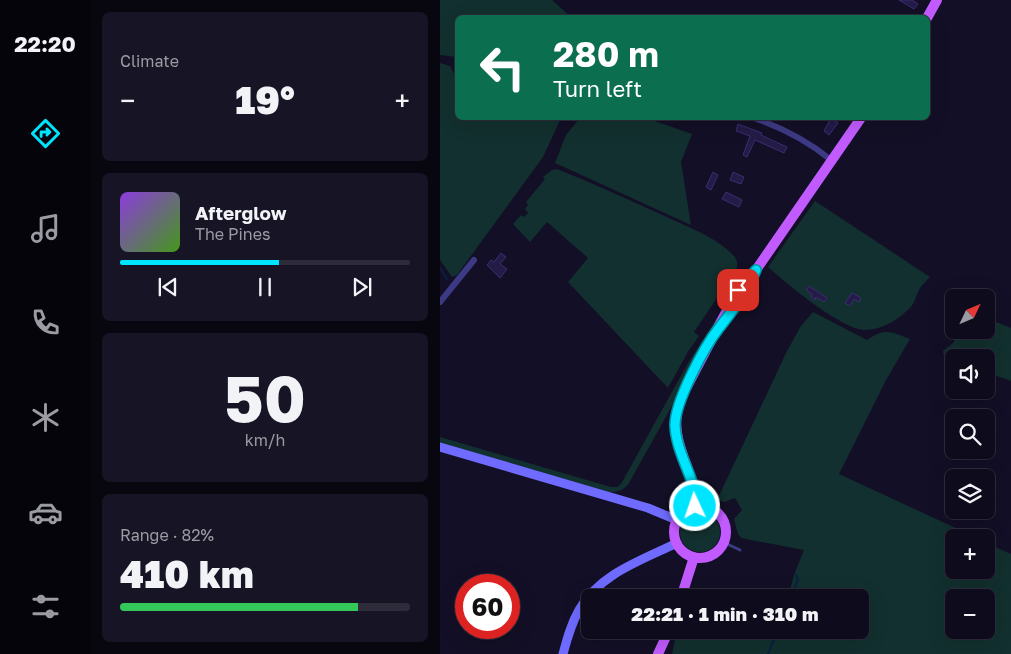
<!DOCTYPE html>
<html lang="en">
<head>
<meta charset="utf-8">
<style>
	:root { --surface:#0e0b1c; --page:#171425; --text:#f1f3f6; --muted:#9b9ba3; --line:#2e2b3b; --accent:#00e5ff }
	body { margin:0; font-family:"Golos Text",sans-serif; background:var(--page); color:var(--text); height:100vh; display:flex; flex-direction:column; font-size:19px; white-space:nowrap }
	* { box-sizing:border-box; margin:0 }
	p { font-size:16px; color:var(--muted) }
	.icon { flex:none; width:28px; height:28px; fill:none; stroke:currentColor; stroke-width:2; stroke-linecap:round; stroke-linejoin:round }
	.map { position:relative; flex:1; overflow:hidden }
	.drawer { display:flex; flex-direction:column; gap:12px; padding:12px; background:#08060f; width:350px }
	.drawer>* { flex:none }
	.banner { position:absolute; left:15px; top:15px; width:475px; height:105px; border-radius:8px; box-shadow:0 5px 20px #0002,0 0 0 1px var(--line); background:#0b6e4f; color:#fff; overflow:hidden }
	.needle { width:32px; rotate:46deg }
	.fabs { position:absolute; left:505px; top:289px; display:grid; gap:10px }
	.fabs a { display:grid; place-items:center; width:50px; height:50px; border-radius:8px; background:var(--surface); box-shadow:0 5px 20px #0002,0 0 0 1px var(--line); font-size:25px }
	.speed { position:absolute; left:15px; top:574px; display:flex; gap:10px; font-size:25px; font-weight:700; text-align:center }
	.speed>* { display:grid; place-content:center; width:65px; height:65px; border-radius:50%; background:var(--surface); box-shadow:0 5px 20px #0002,0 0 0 1px var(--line); line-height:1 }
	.speed .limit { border:8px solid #d22; background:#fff; color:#111 }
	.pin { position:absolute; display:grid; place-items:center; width:42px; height:42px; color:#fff; margin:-21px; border-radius:10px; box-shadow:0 2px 8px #0006 }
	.me { position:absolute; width:55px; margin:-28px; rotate:357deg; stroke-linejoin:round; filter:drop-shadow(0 0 4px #0008) }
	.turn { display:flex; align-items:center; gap:18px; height:105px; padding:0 15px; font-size:22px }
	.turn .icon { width:65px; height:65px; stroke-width:2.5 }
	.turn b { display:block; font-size:35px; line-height:42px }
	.big { font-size:38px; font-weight:800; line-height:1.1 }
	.drawer .tile { flex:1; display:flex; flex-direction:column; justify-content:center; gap:8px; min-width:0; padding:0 18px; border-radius:8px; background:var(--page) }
	.drawer .dial { align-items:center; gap:0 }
	.dial b { font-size:65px; line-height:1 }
	.song { display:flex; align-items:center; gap:15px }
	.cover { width:60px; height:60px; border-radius:8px; background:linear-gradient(135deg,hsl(270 70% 55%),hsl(100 70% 35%)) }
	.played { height:5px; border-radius:2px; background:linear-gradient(90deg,var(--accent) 55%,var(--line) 55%) }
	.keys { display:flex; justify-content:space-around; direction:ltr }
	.heat { display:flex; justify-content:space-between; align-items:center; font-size:28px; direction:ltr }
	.charge { height:8px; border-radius:4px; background:linear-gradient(90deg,#34c759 82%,var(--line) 0) }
	.trip { position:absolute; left:141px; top:589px; width:288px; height:50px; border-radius:8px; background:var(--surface); box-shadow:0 5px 20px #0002,0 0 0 1px var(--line); font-weight:800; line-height:50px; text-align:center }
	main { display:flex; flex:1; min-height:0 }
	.tabs { display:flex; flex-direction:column; width:90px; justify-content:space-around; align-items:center; background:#06040b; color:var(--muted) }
	.tabs .icon { width:35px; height:35px }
	.tabs .selected { color:var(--accent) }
	.tabs b { font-size:22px; color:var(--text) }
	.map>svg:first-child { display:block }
	.green { fill:#12302f; fill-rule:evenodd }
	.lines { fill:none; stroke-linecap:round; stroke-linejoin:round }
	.stream { stroke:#0a1f44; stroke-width:2 }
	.building { fill:#241b47; stroke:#3b2d73 }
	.lane { stroke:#3d3a85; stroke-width:3 }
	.street { stroke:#3d3a85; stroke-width:6 }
	.secondary { stroke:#6f6bff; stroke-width:9 }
	.primary { stroke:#c25bff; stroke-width:10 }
	.route-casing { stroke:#0095a6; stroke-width:12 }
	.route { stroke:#00e5ff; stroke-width:9 }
</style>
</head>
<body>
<main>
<nav class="tabs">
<b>22:20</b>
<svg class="icon selected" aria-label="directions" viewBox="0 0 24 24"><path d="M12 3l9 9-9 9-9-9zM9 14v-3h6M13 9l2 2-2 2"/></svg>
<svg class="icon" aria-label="music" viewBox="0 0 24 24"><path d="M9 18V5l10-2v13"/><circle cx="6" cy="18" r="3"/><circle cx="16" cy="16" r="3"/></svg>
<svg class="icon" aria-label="phone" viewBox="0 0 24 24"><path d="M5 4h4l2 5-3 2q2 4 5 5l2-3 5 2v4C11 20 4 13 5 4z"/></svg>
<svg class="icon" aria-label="climate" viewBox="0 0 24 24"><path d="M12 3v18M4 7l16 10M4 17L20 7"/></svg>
<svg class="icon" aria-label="car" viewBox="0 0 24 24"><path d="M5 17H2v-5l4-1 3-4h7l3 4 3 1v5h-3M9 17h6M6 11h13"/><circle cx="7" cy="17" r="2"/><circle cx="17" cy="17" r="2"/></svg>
<svg class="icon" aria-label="filters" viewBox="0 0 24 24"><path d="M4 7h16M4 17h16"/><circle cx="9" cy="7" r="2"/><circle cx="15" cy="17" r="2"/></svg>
</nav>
<section class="drawer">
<div class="tile"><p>Climate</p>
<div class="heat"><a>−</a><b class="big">19°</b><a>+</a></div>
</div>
<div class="tile">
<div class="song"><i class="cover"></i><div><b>Afterglow</b><p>The Pines</p></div></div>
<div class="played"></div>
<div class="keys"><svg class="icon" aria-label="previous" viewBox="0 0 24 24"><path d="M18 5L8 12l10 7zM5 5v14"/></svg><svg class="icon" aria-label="pause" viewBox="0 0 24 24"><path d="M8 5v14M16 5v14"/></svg><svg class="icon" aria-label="next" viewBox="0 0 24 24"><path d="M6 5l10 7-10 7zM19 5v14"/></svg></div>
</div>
<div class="tile dial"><b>50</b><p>km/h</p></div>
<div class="tile"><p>Range · 82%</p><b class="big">410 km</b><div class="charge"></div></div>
</section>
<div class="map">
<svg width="571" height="654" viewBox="0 0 571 654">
	<rect width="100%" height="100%" fill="#130f26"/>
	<path class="green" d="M0,0h112l19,17 -113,1 -1,39 -17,-2z
		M0,63l10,3 5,10 2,1 1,41h103l-18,39 -86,118 -5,2 -12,-17z
		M140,118h66l46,16 -11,28 10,63 -136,-62 11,-28z
		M117,169c38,15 74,32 112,49 19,9 48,20 63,36 5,5 7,9 4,16l-42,62 5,4 -10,14 -21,38 -100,-106 20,-24 -41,-36 -17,20 -17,-18 8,-9 3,2 4,-4 -3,-4 3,-4 -2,-3 19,-23 -2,-2 9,-7z
		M375,201l115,76c-4,4 -10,10 -12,15 -3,6 -3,11 -9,17 -12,11 -27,21 -44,21 -23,0 -79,-47 -97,-63z
		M285,305l-5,15 -91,163c-6,8 -11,9 -20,9l-169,-49v-6l171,50h6l4,-3 67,-121z
		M373,312l54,28c18,-12 23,-9 43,-1l-24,41 -47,94 136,63 -21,1v32h32v-27l25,11v100h-339l5,-24h183v-32l-72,-1 6,-22 10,-25 -63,-12 -3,-4 -4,-15 8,-9 -7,-12 -11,4 -7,-2 70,-149 14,-25zM514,598h32v32h-32z
		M546,318l25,10v53l-25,-9v-14h-32v3l-10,-5 -1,-5 10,-8 7,-13h26z
		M240 532a20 20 0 1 1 40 0a20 20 0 1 1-40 0Z"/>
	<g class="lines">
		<path class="stream" d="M0,268l7,11
			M351,598l7,-19 -2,-4
			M328,654l10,-24"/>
	</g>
	<path class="building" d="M459,0h13l6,4 -4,5z
		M391,118l7,5 -9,12 -5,-4z
		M298,124l24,9 -1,2 26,12 -3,6 -29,-13 -8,17 -4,-2 7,-19 -14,-5z
		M273,172l5,3 -7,15 -5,-3z
		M293,172l11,5 -3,7 -11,-4z
		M286,192l16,8 -3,7 -17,-8z
		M61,253l5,4 -6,7 7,5 -7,9 -13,-13 4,-5 3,2z
		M369,286l18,12 -3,4 -8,-5 -1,3 -4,-3 1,-3 -6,-4z
		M412,293l9,5 -2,4 -5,-3 -4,7 -5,-3z"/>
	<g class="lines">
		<path class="lane" d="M283,542l17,8"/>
		<path class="street" d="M314,118c29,10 54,23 77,42
			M0,302l34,-42"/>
		<path class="secondary" d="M0,447l208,61 29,12
			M123,654c4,-15 8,-30 16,-44 20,-36 63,-50 98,-67"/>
		<path class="primary" d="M487,18l10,-18
			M288,316l15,-19 10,-19
			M258,506c-4,-39 -33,-67 -17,-108l54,-103 21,-25 105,-152
			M234 532a26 26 0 1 1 52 0a26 26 0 1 1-52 0Z
			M241,598l13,-41
			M218,654l11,-24"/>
	</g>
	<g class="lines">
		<defs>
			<path id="route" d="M255,506h3c-3,-28 -22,-53 -23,-81 0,-23 29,-78 44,-97 15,-20 28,-34 37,-58l-18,20"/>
		</defs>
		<use href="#route" class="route-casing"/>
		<use href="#route" class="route"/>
	</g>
</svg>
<div class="fabs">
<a><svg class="needle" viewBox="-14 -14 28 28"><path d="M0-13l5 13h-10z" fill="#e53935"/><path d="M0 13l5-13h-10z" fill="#9b9ba3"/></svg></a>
<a><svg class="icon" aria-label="sound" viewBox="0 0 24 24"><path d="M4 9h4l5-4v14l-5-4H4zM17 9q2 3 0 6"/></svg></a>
<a><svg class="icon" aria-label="search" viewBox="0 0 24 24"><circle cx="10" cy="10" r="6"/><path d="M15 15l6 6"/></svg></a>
<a><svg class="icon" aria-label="layers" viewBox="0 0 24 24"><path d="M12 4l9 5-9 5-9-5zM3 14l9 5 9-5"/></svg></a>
<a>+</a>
<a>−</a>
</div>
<div class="speed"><div class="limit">60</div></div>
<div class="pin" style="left:298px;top:290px;background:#d93025"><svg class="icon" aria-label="arrive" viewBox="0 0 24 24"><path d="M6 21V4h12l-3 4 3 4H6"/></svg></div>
<svg class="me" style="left:255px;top:506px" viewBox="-20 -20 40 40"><circle r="17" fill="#00e5ff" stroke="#fff" stroke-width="3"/><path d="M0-11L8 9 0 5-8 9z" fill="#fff"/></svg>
<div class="trip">22:21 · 1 min · 310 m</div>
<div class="banner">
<div class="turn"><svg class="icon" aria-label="left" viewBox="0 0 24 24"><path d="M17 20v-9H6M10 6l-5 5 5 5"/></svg><div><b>280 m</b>Turn left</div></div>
</div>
</div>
</main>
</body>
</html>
